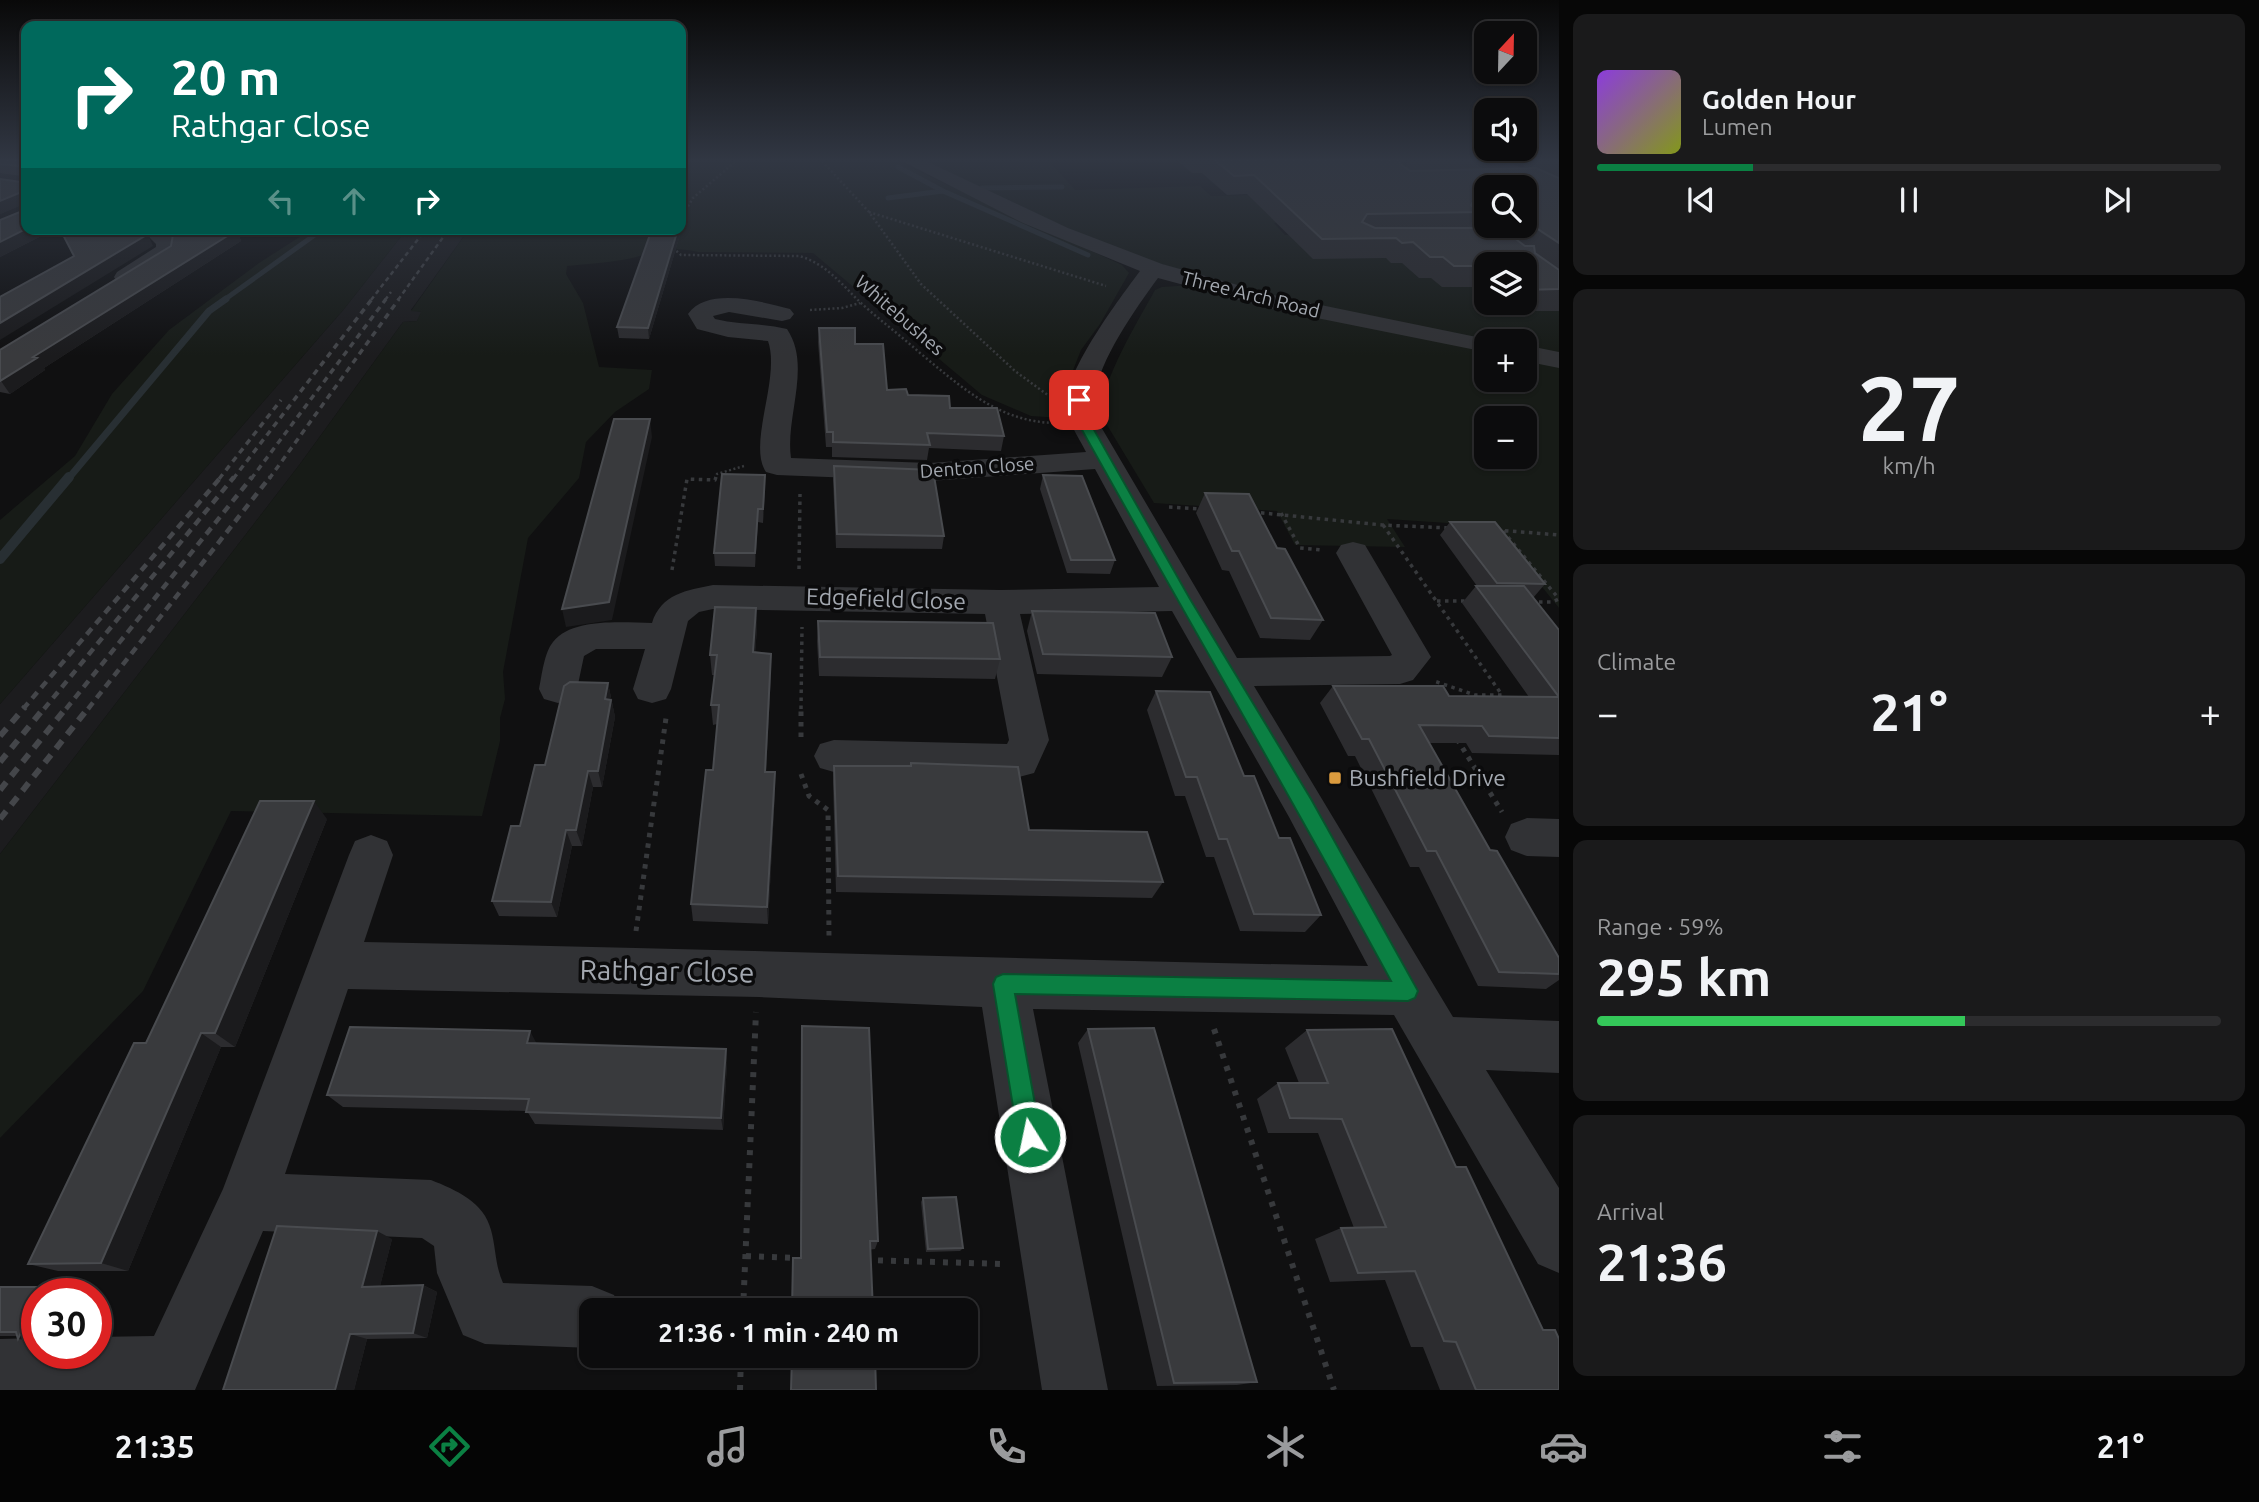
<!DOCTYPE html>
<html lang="en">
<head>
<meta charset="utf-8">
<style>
	:root { --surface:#0c0c0d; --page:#1a1a1b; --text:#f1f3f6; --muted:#9a9b9d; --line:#2c2c2e; --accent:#0b8043 }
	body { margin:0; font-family:Ubuntu,sans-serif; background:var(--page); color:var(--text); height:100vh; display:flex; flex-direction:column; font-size:26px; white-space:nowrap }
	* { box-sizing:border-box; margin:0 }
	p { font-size:23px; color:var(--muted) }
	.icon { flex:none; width:38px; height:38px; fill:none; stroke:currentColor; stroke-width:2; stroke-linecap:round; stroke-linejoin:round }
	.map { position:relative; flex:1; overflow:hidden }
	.drawer { display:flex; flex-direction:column; gap:14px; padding:14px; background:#070707; width:700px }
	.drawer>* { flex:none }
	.banner { position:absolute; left:21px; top:21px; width:665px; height:214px; border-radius:14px; box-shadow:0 2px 5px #0004,0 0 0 2px var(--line); background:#00695c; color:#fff; overflow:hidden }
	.needle { width:46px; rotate:22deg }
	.tools { position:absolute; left:1474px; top:21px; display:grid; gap:14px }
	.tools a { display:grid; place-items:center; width:63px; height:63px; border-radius:14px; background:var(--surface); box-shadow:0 2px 5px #0004,0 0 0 2px var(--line); font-size:35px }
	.speed { position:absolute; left:21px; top:1278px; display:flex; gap:14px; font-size:35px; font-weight:700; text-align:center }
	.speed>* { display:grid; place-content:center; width:91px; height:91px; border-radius:50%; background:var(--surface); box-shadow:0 2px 5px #0004,0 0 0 2px var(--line); line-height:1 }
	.speed .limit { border:10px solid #d22; background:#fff; color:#111 }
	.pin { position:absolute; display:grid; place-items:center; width:60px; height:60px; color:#fff; margin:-30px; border-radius:14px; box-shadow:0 4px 10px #0006 }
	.me { position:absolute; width:77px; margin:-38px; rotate:350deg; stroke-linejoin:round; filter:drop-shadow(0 0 5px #0008) }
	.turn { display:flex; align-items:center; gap:24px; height:147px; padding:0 35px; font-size:32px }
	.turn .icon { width:91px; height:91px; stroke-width:2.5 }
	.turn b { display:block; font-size:49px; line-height:60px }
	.lanes { display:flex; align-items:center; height:66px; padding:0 35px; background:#0003; justify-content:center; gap:35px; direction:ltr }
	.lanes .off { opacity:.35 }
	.big { font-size:52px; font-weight:700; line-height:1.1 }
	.drawer .tile { flex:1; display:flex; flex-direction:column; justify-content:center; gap:10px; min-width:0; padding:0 24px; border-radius:14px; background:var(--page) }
	.drawer .dial { align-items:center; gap:0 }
	.dial b { font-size:91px; line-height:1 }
	.song { display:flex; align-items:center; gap:21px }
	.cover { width:84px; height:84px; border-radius:10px; background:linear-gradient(135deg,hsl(270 70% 55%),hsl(70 70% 35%)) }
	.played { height:7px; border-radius:4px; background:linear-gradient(90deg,var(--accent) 25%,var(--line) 25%) }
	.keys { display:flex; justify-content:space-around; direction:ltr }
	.heat { display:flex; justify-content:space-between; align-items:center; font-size:38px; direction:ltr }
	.charge { height:10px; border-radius:5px; background:linear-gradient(90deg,#34c759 59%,var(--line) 0) }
	.trip { position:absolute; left:579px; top:1298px; width:399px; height:70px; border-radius:14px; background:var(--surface); box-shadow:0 2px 5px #0004,0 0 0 2px var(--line); font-weight:700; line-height:70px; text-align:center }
	.dock { display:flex; height:112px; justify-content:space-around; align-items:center; background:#050505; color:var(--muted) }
	.dock .icon { width:49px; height:49px }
	.dock .on { color:var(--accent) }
	.dock b { font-size:32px; color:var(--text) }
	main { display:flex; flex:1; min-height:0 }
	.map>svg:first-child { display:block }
	.built { fill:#1c1c1e }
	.green { fill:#171b17; fill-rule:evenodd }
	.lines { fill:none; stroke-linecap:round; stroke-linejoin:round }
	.stream-far2 { stroke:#282f33; stroke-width:5 }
	.stream-far1 { stroke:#282f33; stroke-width:7 }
	.stream { stroke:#282f33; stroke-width:10 }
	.path-far3 { stroke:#37393c; stroke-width:2.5; stroke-dasharray:2 2.5; stroke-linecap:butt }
	.path-far2 { stroke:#37393c; stroke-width:3.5; stroke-dasharray:3.5 4.5; stroke-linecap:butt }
	.path-far1 { stroke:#37393c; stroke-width:5; stroke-dasharray:4.5 6; stroke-linecap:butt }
	.path { stroke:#37393c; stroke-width:6; stroke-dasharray:5 8; stroke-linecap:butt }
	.minor { fill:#313235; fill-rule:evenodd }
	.rail-far3 { stroke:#44464a; stroke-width:2.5; stroke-dasharray:4.5 3.5; stroke-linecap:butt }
	.rail-far2 { stroke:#44464a; stroke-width:3.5; stroke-dasharray:6 5; stroke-linecap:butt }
	.rail-far1 { stroke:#44464a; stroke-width:4.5; stroke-dasharray:8 6; stroke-linecap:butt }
	.rail { stroke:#44464a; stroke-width:6; stroke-dasharray:10 8; stroke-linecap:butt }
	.wall { fill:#2c2c2f; fill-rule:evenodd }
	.shaded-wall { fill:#1b1b1d }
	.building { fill:#393a3d; stroke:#494b4f; stroke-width:2 }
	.route { fill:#0b8043; stroke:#07532c; stroke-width:2 }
	.poi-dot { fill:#db9b3e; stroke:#0b0b0c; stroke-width:2.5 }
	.labels { text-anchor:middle; stroke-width:7; stroke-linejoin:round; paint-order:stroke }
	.far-street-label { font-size:19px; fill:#a3a8b0; stroke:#0b0b0c }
	.street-label { font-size:23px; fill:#a3a8b0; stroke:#0b0b0c }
	.poi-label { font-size:23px; fill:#a3a8b0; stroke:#0b0b0c; text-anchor:start }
	.near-street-label { font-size:28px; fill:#a3a8b0; stroke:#0b0b0c }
</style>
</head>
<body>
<main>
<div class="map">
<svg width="1559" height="1390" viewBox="0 0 1559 1390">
	<rect width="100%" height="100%" fill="#101011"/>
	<path class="built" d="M407,229h62l-58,81 11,2 -5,9 -14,1 -103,142 -300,390v-150l344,-395z"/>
	<path class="green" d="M681,161h215l226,104 7,8 -29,51 -19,26 -17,43 -2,25 -31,-2 -49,-21 -169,-142 -115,-1c-33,-8 -46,3 -76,8 -18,3 -37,4 -55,6l-1,8 17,29 16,64 53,3 -3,19 -34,23 -29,30 -7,36 -51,60 -25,134 2,27 -5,19v23l-18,75 -251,-5 -88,180 -143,147v-284l300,-390 103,-142 14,-1 4,-9 -10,-1 58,-82h212z
		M919,161h130l26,29 125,-4 11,10 83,-2 -15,-33 207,26 -8,30 6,5 -210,1 11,12h27l90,28 29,15 55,7v18h14l10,8h49v45l-35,-7v-8h-36l-230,-48 -137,-41z
		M312,229h95l-63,80 -344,395v-184l75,-64 37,-62 57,-64 90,-67z
		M1192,285l294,65v30h38v-22l35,7v243l-66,-82 -106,-7 18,28 -110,-2 -18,-34 -123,-8 -53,-88c0,-34 37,-94 54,-125l7,-3zM1486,418h38v39h-38z"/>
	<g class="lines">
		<path class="stream-far2" d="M898,167l45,24 145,64
			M982,188l80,-1
			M888,198l55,-7
			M224,300l99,-71"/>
		<path class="stream-far1" d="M68,479l141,-168 17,-12"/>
		<path class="stream" d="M0,559l69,-82"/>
		<path class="path-far3" d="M822,161l47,51 52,72 94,87 34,25
			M869,212l237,74
			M681,218l12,-20 43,-37
			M673,248l8,7 118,1c28,8 43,29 63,48 19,17 39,32 58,49 41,34 79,69 135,70
			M810,310l32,-2 18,-5
			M715,479l2,-5 27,-8"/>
		<path class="path-far2" d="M1169,507l33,2
			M1253,512l129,13 68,3
			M1281,513l19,35 21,2
			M1383,525l119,170h-27l-41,-14
			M1497,530l62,5
			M1503,531l56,68
			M799,569l1,-75
			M672,570l15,-91 28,1 1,-3
			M1437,601h33
			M1531,602h21l7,-3
			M801,709l1,-82"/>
		<path class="path-far1" d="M801,737v-30
			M1457,739l45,73
			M801,774l8,22 19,14 1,128
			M636,931l30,-213"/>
		<path class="path" d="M1214,1029l120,361
			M746,1256l51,2
			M865,1260l139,4
			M743,1311l13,-299
			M740,1390l1,-34"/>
		<path class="minor" d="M902,161h24l142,67 94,36 115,32 219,45h-10v11l-209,-42 -119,-32c-22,30 -59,82 -64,120 -1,8 1,15 3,22l140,238 153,-2 2,-1 -56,-102 5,-8 12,-3 12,3 66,112 -18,23 -13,4 -146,2 199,331 106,4v52l-73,-3 73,118v85l-21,-9 -144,-249 -361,-6 75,381h-66l-60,-383 -223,-10 -411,-8 -63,185 146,6c25,10 53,22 60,50 5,18 4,35 12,53l89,3 22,9 7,16h-29v37l-107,-4 -22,-9 -26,-62 -3,-27 -12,-8 -159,-7 -68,159h-195v-51l37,-1v15h59v-16l58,-1 69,-147 126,-334 6,-14 16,-6 16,6 6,14 -29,87c335,6 669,18 1004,24l-79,-149 -117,-206 -152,3 29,126 -15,33 -15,4 -185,-5 -14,-4 -6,-12 6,-12 14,-4 173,4 2,-4 -24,-126 -272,-5 -14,3 -11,9 -17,68 -5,10 -14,4 -14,-4 -5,-10 12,-40h-49l-12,7 -7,33 -5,10 -14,4 -14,-4 -5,-10c3,-14 5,-36 14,-47 20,-25 71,-19 99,-19 9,-29 35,-33 61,-38l287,5 159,-3 -64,-118 -165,12 -153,-6 -11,-3c-19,-28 15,-94 2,-131l-40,-4 -31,-8 -9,-15c20,-28 75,-12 102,-5l4,5 -4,5 -8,2 -53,-9 -16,4 2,3c24,6 48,4 72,10 25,37 -2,88 4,129l139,5 156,-11c-8,-16 -20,-32 -20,-50 1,-33 53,-103 74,-131l-117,-48z
			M1509,162l50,24v14l-56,-29 -3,-4z
			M1471,217l7,2 81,57v18l-8,-2 -27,-20v-8h-10l-50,-37 -3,-4 3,-4z
			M141,229h23l14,13v8l-45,32h-16l-3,-5 3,-5 39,-25v-3z
			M1524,345l35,7v16l-35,-7z
			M1527,818l32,1v38l-32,-1 -16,-6 -6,-13 6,-13z"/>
		<path class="rail-far3" d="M371,300l55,-71
			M385,300l6,-8
			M398,300l51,-71"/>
		<path class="rail-far2" d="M219,479l62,-79
			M233,479l139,-180
			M251,479l135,-180
			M269,479l130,-180"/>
		<path class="rail-far1" d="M23,709l198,-232
			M44,709l190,-232
			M66,709l186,-232
			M88,709l182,-232"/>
		<path class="rail" d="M0,736l25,-29
			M0,762l45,-55
			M0,790l67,-83
			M0,819l89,-112"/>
	</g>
	<path class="wall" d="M0,161h26v68h29l-55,28v-37l20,-8 1,-7 -21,9 21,-32 1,-6 -22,-3z
		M1178,161h329l-2,1 -4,7 27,-1 -15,-7h46v150h-49l-10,-8h24v-39h-38v27l-6,-4h-38l-11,-9h-12l-17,-15h-11l-5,-5 -73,1 -66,-65 -20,1 -25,-22h-10zM1486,187h38v39h-32l4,2h-28l7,-12 6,1 5,4z
		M684,209l1,9 -36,121 -30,-1 -2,-11z
		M167,229l70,1 4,11 -197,127 1,2 -35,24 -10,-2v-42l171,-104 2,-12z
		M819,328l36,16 32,46 63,18 54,28 -3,15 -72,-3 -2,12 -95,-3v-10h-6l-8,-105z
		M834,466l110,70 -2,13 -106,-1 -3,-68z
		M1043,475l72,85 -5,14 -43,-1 -27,-84z
		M765,488l-2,35 -5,-1 -3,45 -40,-1 -1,-13z
		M1205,493l72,55 46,72 -13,20 -50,-2 -31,-67 -7,-1 -26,-57z
		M1450,522l95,62 -12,14 26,32v125l-87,-2 -6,-10h-37l61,107 69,108v22l-13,9 -68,-3 -59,-119h-9l-55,-111h-7l-28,-53 13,-17 116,10 80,1 -67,-94 14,-17h1l-37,-51z
		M756,608l1,20 -2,25 16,20 -5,99h9v19l-7,133 -75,-3 -2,-17 22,-134 4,-46 -4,1 -2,-20 4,-30h-3l-2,-20z
		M1032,611l140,46 -10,20 -125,-3 -10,-43z
		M818,621l182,38 -5,20 -176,-3 -2,-35z
		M608,683l7,34 -13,70h-9l-11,59h-10l-15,71 -58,-1 -7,-15 28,-75z
		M1156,691l88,85 77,139 -16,17 -65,-1 -26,-74h-8l-21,-61h-10l-28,-86z
		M911,763l118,67 134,52 -11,16 -316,-6 -3,-110 1,-16h76z
		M327,819l-92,228h-14l-93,224h-70l-30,-7 118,-221z
		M802,1026l76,215 -3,8 -75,9z
		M1088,1029l169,353 -20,3 -80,1 -79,-343z
		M1307,1030l252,360h-119l-17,-43h-12l-26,-67 -55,2 -15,-43 26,-11h13l-36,-95h-50l-11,-34 21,-16h21l-14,-35z
		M537,1043l189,6 1,14 -4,67 -188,-6 -8,-13 -184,-4 -16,-12z
		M923,1198l40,50 -3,3 -34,1 -5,-50z
		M392,1239l-12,47 43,-1 14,7 -10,46 -60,1 -13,51h-131z
		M0,1287l62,5 -25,1v48l-19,-2 -1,-3h-17z"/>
	<path class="shaded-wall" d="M1401,161h7l-6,12 -3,-10z
		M19,193l6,11 -25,10v-13z
		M1483,196l-9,16h-7l8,-13z
		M684,209l1,9 -36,121 -1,-11 30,-99h3v-9z
		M26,229h29l-55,28v-15z
		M237,230l4,11 -197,127 1,2 -35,24 -9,-13 32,-24z
		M148,234l5,12 -153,94v-17z
		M650,419l2,18 -40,183 -46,7 -4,-18z
		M765,475v13l-2,35v-14z
		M758,509v13l-3,45v-14z
		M756,608l1,20 -3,44 -1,-20z
		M771,654v19l-6,118v-19z
		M608,683l7,34 -13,70 -4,-16 7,-72z
		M588,771l5,16 -11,59 -6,-16z
		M775,772v19l-7,133 -1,-17z
		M314,801l13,18 -92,228 -20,-14z
		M566,830l6,16 -15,71 -6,-15z
		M530,1031l8,15 -11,-3z
		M201,1033l20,14 -93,224 -27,-8z
		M726,1049l1,14 -4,67 -2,-12z
		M377,1231l15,8 -14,55 -16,-7z
		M423,1285l14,7 -10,46 -14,-5z
		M42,1287l20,5 -1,1h-22z
		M37,1298v43l-19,-2z
		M350,1334l17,5 -13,51h-19z"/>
	<path class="building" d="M0,161h26v68l-26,13v-22l20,-8 2,-17 -3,-2 -19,8v-22l21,3 2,-13 -3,-3 -20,-2z
		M1216,161h185l-2,2 11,8 126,-3 23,10v65l-35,-23v-33h-38v10l-3,-1 -8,3 -4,6 7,7 -111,2 -5,8 13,6h126l24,18h9l1,7 24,17v19l-35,1v-26h-38v2h-32l-11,-9h-13l-17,-15 -11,1 -6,-5 -74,1 -68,-64 -20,1z
		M681,207l3,2 -3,11z
		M60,229h83l5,5 -148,89v-26l74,-41z
		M174,229l63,1 -204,127 4,1 -37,23v-31l171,-104z
		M652,229h26l-30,99 -31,-1z
		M819,328h36v16h28l4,46 19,-1 2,6 41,1 1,12h47l7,28 -77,-3 3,12 -97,-3v-10h-6z
		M614,419h36l-41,183 -47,7z
		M834,466l99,4 11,66 -107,-2z
		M722,474l43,1 -2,34h-5l-3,44h-41z
		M1043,475l39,1 33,84h-44z
		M1205,493l44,1 28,54 8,1 38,71 -52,-2 -32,-67h-7z
		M1450,522h45l50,62 -48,-1z
		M1476,586h48l35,44v67z
		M715,607l41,1 -3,44 18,2 -6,118h10l-8,135 -76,-3 15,-134h7l6,-65h-8l6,-50h-7z
		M1032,611l123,2 17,44 -129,-3z
		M818,621l175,2 7,36 -180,-2z
		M570,682l38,1 -3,16 6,1 -13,71h-10l-12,59h-10l-15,72 -59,-1 19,-75h9l15,-61h10l19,-79z
		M1333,686h110l6,10 110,1v41l-70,-2 -7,-10 -63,-1 71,125 7,1 62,107v16l-60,-2 -63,-121h-9l-58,-112h-7z
		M1156,691l54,1 34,84h10l25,62h11l31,77 -67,-1 -27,-75h-8l-22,-62h-11z
		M911,763l107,4 11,63 118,2 16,50 -325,-6 -4,-110h77z
		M260,801h54l-99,232h-14l-100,230 -73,1 106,-221h12z
		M802,1026l67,2 9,213h-8l3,70h-81l1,-53h8z
		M350,1027l180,4 -3,12 199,6 -5,69 -195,-6 3,-13 -202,-4z
		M1154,1028l103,354 -83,1 -86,-354z
		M1392,1029l64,138h10l77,163h12l4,9v51h-83l-20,-48 -12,-1 -29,-70 -57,2 -17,-45 45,-1 -44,-108 -52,-1 -12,-35h50l-21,-53z
		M956,1197l7,51 -35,1 -5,-51z
		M277,1226l100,5 -15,56 61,-2 -10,48 -63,1 -15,56h-112z
		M0,1287h42l-3,6h-2v5l-19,41 -2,-7h-16z
		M792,1356h83l1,34h-85z"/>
	<linearGradient id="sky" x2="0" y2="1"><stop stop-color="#090909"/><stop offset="0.45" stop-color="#313743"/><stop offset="1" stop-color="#313743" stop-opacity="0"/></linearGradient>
	<rect width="1559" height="356" fill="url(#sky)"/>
	<path class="route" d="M1079,397l6,3 4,21 101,178 121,200 107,192 -3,7 -7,3 -393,-7 26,143 -3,8 -8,3 -8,-3 -4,-8 -25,-153 3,-7 7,-3 388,7c-102,-188 -210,-373 -314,-560l-3,-21z"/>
	<rect class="poi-dot" x="1328" y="771" width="14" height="14" rx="3.5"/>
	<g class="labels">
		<g class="far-street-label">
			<text transform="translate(1251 294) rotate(14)" y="7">Three Arch Road</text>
			<text transform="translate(900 315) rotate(41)" y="7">Whitebushes</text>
			<text transform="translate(977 467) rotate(-4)" y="7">Denton Close</text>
		</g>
		<g class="street-label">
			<text transform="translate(886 599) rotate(2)" y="8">Edgefield Close</text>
		</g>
		<g class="poi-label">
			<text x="1349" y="786">Bushfield Drive</text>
		</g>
		<g class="near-street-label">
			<text transform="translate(667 971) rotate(1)" y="10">Rathgar Close</text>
		</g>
	</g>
</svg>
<div class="tools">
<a><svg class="needle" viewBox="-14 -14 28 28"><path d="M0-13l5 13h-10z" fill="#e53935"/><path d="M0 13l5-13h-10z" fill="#9a9b9d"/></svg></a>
<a><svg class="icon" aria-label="sound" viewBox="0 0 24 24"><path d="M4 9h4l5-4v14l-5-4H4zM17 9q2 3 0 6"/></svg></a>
<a><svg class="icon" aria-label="search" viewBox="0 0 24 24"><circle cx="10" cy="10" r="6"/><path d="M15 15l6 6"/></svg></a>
<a><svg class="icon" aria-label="layers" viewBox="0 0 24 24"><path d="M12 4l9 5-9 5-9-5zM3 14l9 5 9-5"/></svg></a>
<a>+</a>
<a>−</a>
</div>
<div class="speed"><div class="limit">30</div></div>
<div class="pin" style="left:1079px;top:400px;background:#d93025"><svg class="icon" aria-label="arrive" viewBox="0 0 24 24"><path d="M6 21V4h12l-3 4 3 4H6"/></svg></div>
<svg class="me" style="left:1030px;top:1137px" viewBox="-20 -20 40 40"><circle r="17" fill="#0b8043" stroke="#fff" stroke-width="3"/><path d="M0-11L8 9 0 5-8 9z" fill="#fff"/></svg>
<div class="trip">21:36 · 1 min · 240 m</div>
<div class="banner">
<div class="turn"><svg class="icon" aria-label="right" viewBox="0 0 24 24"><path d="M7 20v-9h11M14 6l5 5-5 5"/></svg><div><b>20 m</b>Rathgar Close</div></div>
<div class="lanes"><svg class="icon off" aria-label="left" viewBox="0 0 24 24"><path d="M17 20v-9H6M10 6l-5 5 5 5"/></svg><svg class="icon off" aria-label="ahead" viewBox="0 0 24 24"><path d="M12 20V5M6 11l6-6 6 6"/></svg><svg class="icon" aria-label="right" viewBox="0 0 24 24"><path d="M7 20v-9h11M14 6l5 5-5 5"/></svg></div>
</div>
</div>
<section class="drawer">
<div class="tile">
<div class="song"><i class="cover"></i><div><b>Golden Hour</b><p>Lumen</p></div></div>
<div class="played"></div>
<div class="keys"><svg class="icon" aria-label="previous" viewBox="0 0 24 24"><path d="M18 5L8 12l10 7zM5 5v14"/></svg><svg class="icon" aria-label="pause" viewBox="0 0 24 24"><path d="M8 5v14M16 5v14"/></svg><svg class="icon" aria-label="next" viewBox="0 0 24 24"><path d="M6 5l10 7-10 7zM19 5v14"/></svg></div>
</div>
<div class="tile dial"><b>27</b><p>km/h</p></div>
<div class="tile"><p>Climate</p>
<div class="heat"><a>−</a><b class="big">21°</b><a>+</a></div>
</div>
<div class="tile"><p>Range · 59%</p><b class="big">295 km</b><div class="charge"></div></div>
<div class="tile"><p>Arrival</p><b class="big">21:36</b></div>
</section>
</main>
<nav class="dock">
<b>21:35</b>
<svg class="icon on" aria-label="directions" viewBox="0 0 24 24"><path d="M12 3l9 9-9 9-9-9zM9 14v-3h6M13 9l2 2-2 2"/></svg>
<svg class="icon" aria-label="music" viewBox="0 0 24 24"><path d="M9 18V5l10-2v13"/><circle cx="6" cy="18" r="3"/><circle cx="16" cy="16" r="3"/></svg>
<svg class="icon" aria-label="phone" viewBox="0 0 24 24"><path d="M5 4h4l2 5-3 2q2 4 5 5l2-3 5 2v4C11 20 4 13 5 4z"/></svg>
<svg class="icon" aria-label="climate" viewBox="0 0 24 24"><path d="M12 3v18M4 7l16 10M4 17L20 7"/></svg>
<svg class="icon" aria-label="car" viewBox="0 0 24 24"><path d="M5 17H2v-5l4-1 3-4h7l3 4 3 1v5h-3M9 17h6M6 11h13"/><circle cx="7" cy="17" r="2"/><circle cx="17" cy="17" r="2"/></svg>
<svg class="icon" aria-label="filters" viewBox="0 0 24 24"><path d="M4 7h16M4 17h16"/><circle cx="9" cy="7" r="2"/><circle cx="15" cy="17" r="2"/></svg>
<b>21°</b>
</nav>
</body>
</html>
